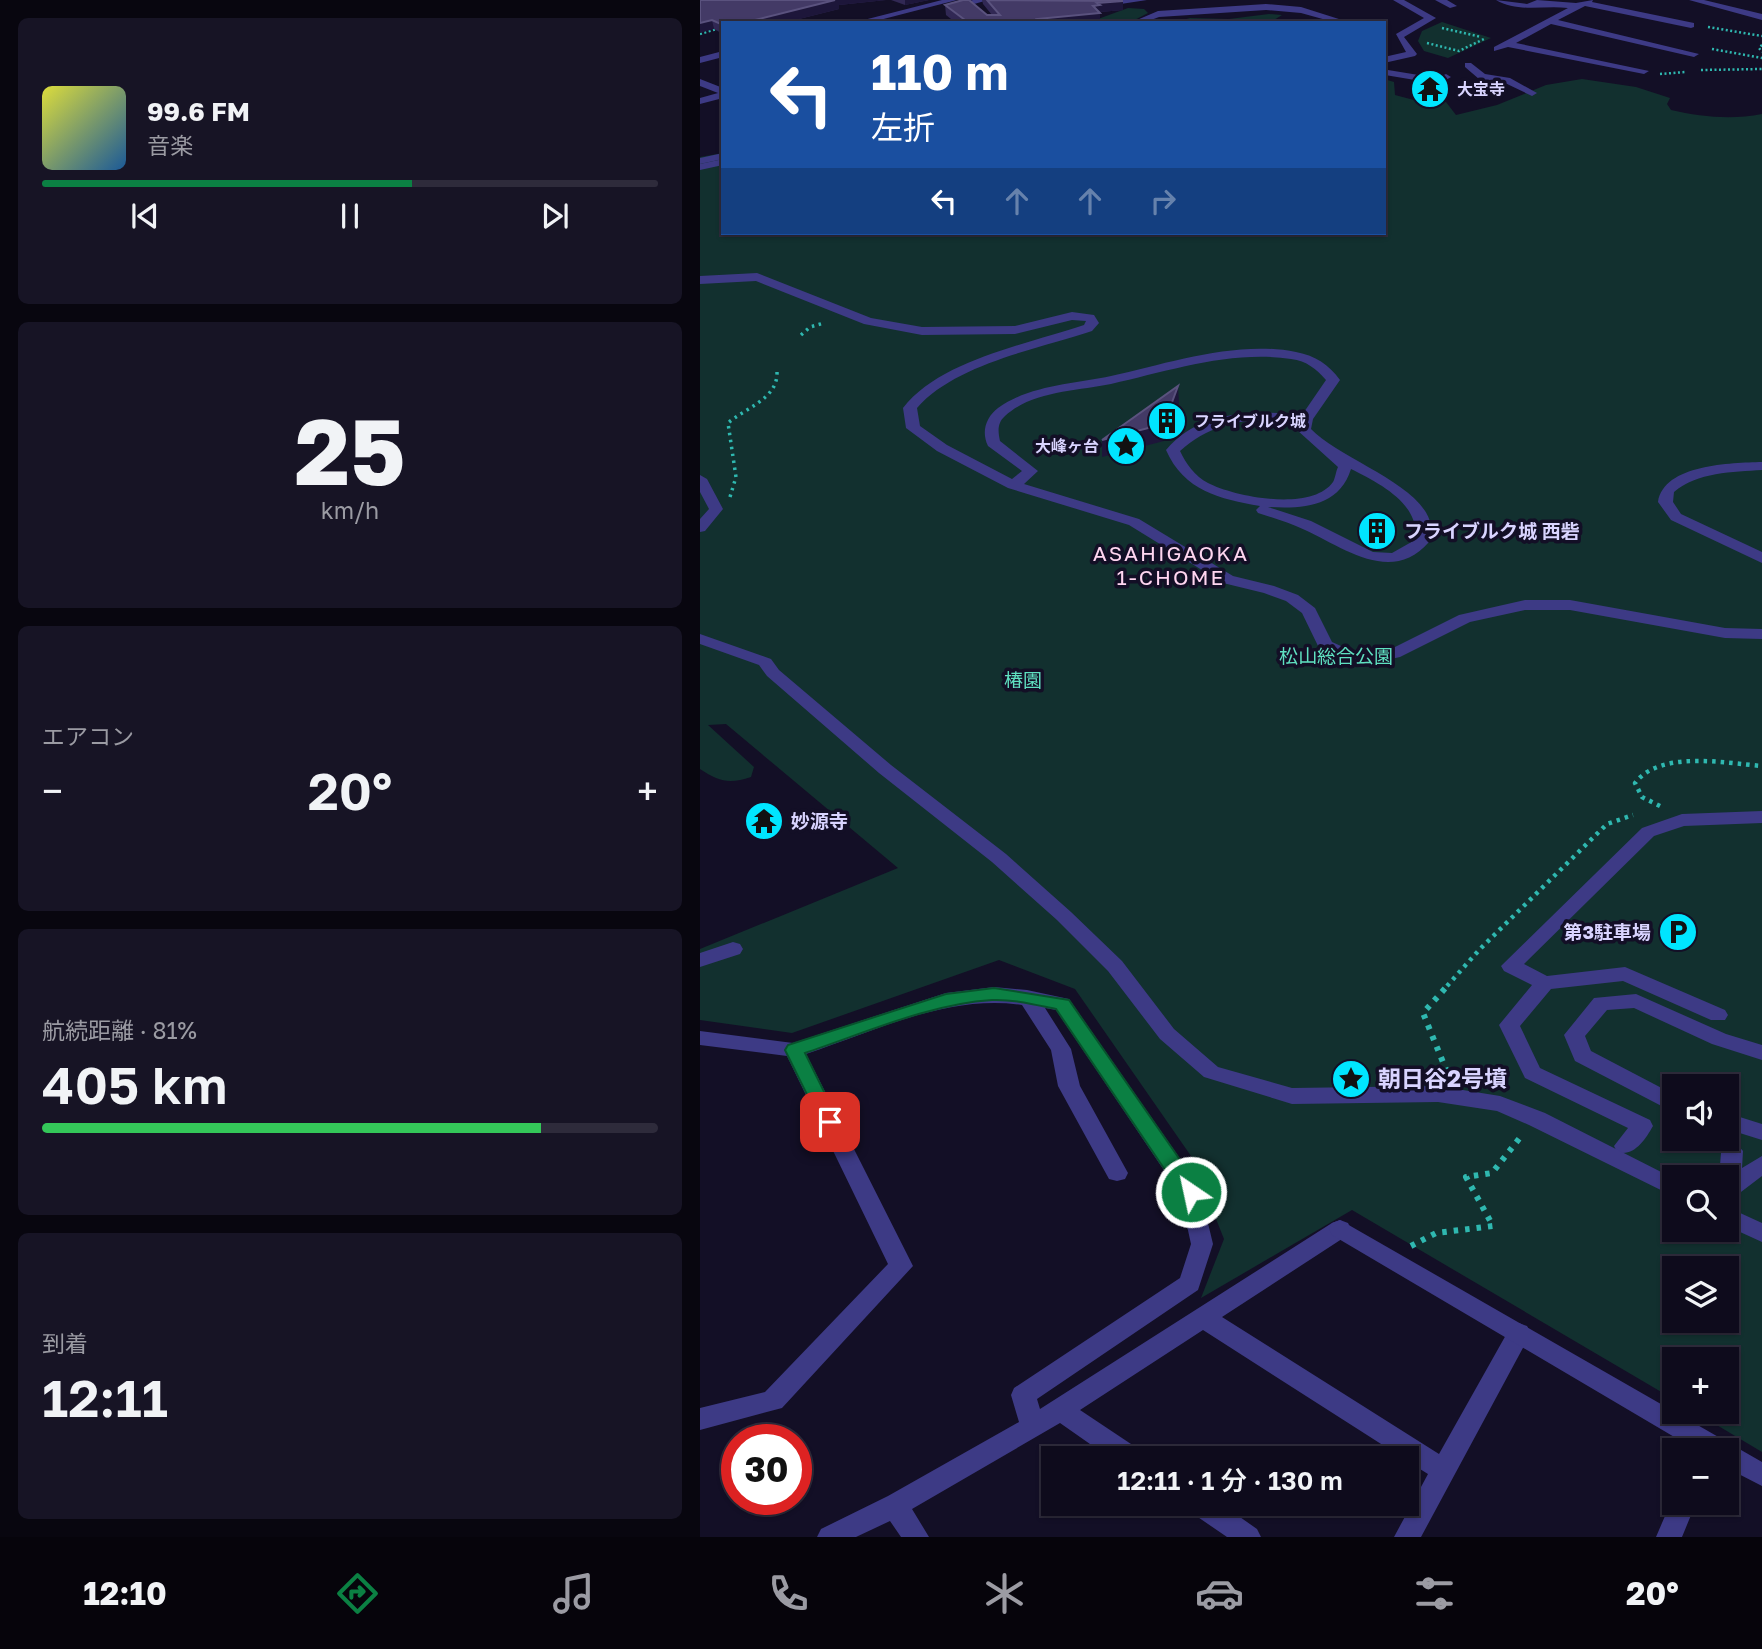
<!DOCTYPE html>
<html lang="ja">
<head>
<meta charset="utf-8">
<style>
	:root { --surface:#0e0b1c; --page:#171425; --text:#f1f3f6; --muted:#9b9ba3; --line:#2e2b3b; --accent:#0b8043 }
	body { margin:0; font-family:"Golos Text","Noto Sans JP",sans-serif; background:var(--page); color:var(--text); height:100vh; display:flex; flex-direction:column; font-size:26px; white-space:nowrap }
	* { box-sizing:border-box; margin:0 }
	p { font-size:23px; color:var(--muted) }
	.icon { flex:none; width:38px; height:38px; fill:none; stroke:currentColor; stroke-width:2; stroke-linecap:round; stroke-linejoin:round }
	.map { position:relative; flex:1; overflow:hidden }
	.sheet { display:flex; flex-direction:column; gap:18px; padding:18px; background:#08060f; width:700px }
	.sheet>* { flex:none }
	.guide { position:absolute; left:21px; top:21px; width:665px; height:214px; border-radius:0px; box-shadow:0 2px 5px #0004,0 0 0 2px var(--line); background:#1a4fa0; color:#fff; overflow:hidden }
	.controls { position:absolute; left:962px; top:1074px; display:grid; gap:14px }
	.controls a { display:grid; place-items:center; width:77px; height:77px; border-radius:0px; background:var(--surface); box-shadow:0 2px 5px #0004,0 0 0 2px var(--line); font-size:35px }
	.speed { position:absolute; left:21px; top:1424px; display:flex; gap:14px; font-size:35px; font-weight:700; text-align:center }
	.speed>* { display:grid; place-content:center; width:91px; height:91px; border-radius:50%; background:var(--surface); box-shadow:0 2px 5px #0004,0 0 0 2px var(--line); line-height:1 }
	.speed .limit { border:10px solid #d22; background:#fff; color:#111 }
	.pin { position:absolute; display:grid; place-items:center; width:60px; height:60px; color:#fff; margin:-30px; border-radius:14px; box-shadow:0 4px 10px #0006 }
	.me { position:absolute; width:77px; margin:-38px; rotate:326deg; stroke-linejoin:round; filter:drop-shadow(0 0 5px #0008) }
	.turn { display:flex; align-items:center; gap:24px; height:147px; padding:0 35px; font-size:32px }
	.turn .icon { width:91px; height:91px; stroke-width:2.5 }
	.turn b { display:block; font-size:49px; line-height:60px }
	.lanes { display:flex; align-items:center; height:66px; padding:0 35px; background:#0003; justify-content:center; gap:35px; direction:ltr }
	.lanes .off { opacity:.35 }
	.big { font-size:52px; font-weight:600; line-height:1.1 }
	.sheet .tile { flex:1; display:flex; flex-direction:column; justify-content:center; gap:10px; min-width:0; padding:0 24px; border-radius:10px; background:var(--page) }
	.sheet .dial { align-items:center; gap:0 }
	.dial b { font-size:91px; line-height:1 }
	.song { display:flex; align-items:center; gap:21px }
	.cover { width:84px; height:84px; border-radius:10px; background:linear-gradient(135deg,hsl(60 70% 55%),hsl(210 70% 35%)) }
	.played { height:7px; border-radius:4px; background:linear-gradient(90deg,var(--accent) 60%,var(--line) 60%) }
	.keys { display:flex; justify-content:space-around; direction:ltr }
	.heat { display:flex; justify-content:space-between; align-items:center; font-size:38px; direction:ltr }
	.charge { height:10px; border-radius:5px; background:linear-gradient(90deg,#34c759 81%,var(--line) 0) }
	.trip { position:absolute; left:341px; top:1446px; width:378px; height:70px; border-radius:0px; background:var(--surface); box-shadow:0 2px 5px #0004,0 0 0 2px var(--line); font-weight:600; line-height:70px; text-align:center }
	.tab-bar { display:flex; height:112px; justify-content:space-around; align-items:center; background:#06040b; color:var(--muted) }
	.tab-bar .icon { width:49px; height:49px }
	.tab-bar .on { color:var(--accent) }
	.tab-bar b { font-size:32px; color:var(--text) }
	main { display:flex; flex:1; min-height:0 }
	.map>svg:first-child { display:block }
	.green { fill:#12302f; fill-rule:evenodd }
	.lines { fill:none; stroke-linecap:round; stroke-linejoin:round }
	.path-far3 { stroke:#2fb8b0; stroke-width:2.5; stroke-dasharray:2 2.5; stroke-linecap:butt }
	.path-far2 { stroke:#2fb8b0; stroke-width:3.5; stroke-dasharray:2.5 4.5; stroke-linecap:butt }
	.path-far1 { stroke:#2fb8b0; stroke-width:4.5; stroke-dasharray:3.5 5; stroke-linecap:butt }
	.path { stroke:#2fb8b0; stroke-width:6; stroke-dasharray:4.5 7; stroke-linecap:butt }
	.pedestrian { fill:#3d3a85; fill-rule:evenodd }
	.minor { fill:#3d3a85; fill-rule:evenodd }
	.tertiary { fill:#3d3a85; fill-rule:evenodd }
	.wall { fill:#312854 }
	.shaded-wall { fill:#1d163a }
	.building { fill:#433a66; stroke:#5a527e; stroke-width:2 }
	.route { fill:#0b8043; stroke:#07532c; stroke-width:2 }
	.labels { text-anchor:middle; stroke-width:7; stroke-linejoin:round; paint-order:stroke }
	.far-poi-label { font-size:16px; font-weight:bold; fill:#d9d4ff; stroke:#130f26; text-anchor:start }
	.poi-label { font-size:19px; font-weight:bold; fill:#d9d4ff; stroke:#130f26; text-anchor:start }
	.park-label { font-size:19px; fill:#5fe0c0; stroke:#130f26 }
	.neighbourhood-label { font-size:21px; letter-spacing:2px; fill:#ffd6f0; stroke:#130f26 }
	.near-poi-label { font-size:23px; font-weight:bold; fill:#d9d4ff; stroke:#130f26; text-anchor:start }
</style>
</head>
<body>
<main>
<section class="sheet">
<div class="tile">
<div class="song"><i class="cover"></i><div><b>99.6 FM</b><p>音楽</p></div></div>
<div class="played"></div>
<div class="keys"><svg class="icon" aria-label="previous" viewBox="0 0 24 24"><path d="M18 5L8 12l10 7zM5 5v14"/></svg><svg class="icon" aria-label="pause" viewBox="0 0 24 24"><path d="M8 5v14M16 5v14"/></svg><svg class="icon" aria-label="next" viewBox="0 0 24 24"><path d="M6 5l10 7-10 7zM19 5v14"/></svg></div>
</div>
<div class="tile dial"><b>25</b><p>km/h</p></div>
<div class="tile"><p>エアコン</p>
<div class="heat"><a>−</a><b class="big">20°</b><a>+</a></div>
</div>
<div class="tile"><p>航続距離 · 81%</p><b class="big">405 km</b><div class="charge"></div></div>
<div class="tile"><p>到着</p><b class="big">12:11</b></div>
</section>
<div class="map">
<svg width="1062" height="1537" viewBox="0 0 1062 1537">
	<rect width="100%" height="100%" fill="#130f26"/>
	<path class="green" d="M428,8l16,1 4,4 -19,10h-32l1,-4z
		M569,14l13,1 -13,8h-97l18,-5 39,1z
		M742,22l49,16 -43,20 -24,-7 -6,-10 4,-10z
		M684,79l10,3 1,13 30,8 21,-1 10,13 41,-10 49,-20 36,-6 54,8 34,11 -3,6 4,6c30,7 61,10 91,4v1338l-67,-40h32v-52h-52v40l-323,-190 -151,88 23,-59 -33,-83 -116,-167 -76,-29 -207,73 -92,-13v-71l198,-81 -172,-144 -18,1 46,42 -3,10c-21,7 -32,5 -51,-8v-612l23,-4v80h661zM975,1087h52v52h-52zM975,1178h52v52h-52zM975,1269h52v52h-52z"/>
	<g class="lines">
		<path class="path-far3" d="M1008,27l54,9
			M742,28l39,9
			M0,34l23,-7
			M727,43l32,8 27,-13
			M1062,45l-3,3 3,4
			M1012,49l50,9
			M1001,70l61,-1
			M960,74l26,-2"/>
		<path class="path-far2" d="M101,335l9,-8 14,-4
			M30,497l6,-20 -8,-54c17,-15 50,-24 49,-51"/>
		<path class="path-far1" d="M960,806l-18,-9 -7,-14c25,-33 90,-20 127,-17
			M747,986l33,-37 127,-125 26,-9"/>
		<path class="path" d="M747,1072l-24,-59 26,-29
			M711,1246l25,-13 57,-7 -27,-49 26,-4 30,-38"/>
		<path class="pedestrian" d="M688,70l49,8 9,-4 5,3 -12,7 -54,-9 -1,-4z
			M23,153v6l-23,5v-6z
			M57,273l114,45 51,9 93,-1 57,-14 22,3 5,8 -7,8c-54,18 -137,33 -175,77l3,18 27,19 65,34 10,-8 -34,-25c-7,-14 -2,-29 10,-38 32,-23 76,-24 113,-32 58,-13 125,-36 185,-24 20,4 32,12 44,28l-27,39 -2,10c28,30 114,56 120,97 1,5 -1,11 -2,16 -37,43 -85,6 -124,-12 -15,-7 -31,-12 -47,-17l-2,-3 4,-4c-40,-7 -76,-15 -94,-56 33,-40 89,-40 136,-35l24,-35c-10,-11 -19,-19 -35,-21 -60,-9 -122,12 -180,25 -34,7 -79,7 -106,32 -8,7 -7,16 -5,25l38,30 -14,13 115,35 94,57 41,10 24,9 17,13 17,34 20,9 21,2 16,-3 70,-35 66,-15h45l155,28 37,1v10l-37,-1 -155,-28h-45l-55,12 -70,35 -27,6 -24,-2 -30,-13 -17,-35 -16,-12 -22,-8 -41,-10 -94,-58 -121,-37 -71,-37 -31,-23 -3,-20c37,-48 125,-64 181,-83l2,-4 -14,-1 -57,14 -93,1 -58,-11 -108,-43 -56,3v-8zM570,420l29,2 -2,8 41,37c-2,4 -3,12 -5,15 -21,30 -98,15 -125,1 -13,-7 -22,-19 -28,-32 27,-24 54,-31 90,-31zM651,469c28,14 70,35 64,71l-23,13 -19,-1 -62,-31 -43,-14c35,2 71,0 83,-38z
			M1062,462v8c-29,2 -65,2 -88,22l-1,10 8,12 81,38v11l-91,-43 -13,-18c6,-38 73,-39 104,-40z
			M0,475l7,4 16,30 -18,22 -5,1v-13l9,-10 -9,-17z
			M1062,811v12l-78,3 -30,10 -130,128 23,12 78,-9 100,43 3,5 -3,5h-14l-88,-39 -72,8 -31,37 20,42 110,52 3,6c-8,14 -19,31 -36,26l-3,-6 14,-18 -103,-50 -26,-53 33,-40 -28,-14 -3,-5 141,-138 40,-14z"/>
		<path class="minor" d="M415,0h32l-46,7 -4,-3z
			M693,0h11l32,18 -32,19 13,17 -2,2 -31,7v-6l22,-5 -10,-18 28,-16z
			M735,0h12l10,6 -7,2z
			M796,0l31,4 10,-4 39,3 17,-3 -1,2 102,21v4l-3,1 -106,-22 -27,14 141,34 -5,3 -143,-33 -35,19 133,28 -5,3 -136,-27 -14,4v-4l74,-39c-25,-3 -50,5 -72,-8z
			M989,0h15l58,14v6z
			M566,4l35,3 41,13 -5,3 -36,-10 -35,-3 -107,7 -16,6h-13l28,-12z
			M765,63h6l14,11 25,4 27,15 -5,3 -27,-13 -26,-4 -14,-12z
			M0,79l23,9v10l-23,6v-6l18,-5 -18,-7z
			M33,942l7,2 3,5 -3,5 -40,13v-14z
			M294,987l33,3 42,9 130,187 14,58 -15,46 -161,109 3,10 292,-186 8,-3 8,3 3,6 -3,6 -126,82 217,137 72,-128 8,-3 8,3 4,7 -110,204h-27l34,-63 -21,-13v-3h-4l-200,-128 -123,80 60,40 4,8h-34l-50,-35 -148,86 17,28h-28l-11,-16 -34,16h-39l4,-8 67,-33 131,-74 -8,-27 3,-7 166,-110 11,-34 -11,-50 -124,-184 -11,-2 26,41 9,37 48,87 -3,6 -8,2 -8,-2 -51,-93 -7,-36 -29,-45c-74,-11 -147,26 -216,49l107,212 -131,142 -82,22v-22l65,-16 123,-128 -101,-208 -87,-11v-14l93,12 153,-50z
			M936,994l90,40 36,11v15l-50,-16 -78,-36 -27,2 -22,26 6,15 84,44v18l-100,-52 -11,-26 30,-37z
			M1027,1113l35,11v16l-35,-11z
			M1027,1133l16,18 -1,17 20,-12v20l-25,19 -8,3 -2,-20h-8l2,-25 -12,-14h18z
			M1027,1207l35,16v19l-35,-16z
			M974,1495l1,8h21l-14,34h-26z
			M485,1503h35l37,26 4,8h-34l-38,-26z"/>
		<path class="tertiary" d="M242,0h15l-89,23h-16z
			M273,0h15l-38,11 -4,-3z
			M23,51v6l-23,6v-6z
			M23,159v6l-23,5v-6z
			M0,634l71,25 8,11 112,95 115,89 65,58 51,49 52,68 44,38 74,21 146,-2 62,10 45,17 130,66v18l-146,-72 -32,-14 -59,-9 -146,2 -88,-27 -44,-38 -52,-68 -51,-51 -65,-58 -113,-89 -112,-97 -8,-11 -59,-21z
			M1027,1181l10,2 3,6 -5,9 -8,2z
			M640,1220l422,242v24l-35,-18v-17h-29l-366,-216 -3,-6 3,-6z"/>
	</g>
	<path class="wall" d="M0,0h186l-47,5v4l-56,14h-60v11l-9,-5z
		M191,0h38l-24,5z
		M258,0h12l17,15h5l-9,-11 -1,-4h140l1,10 -23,2v11h-144l-10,-8 -1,-10 14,-4z"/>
	<path class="shaded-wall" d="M135,0h51l-47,5v4l-56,14h-40z
		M205,0h24l-24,5z
		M423,1v9l-23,2v11h-63v-4l56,-13 4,-3z
		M12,20l2,9 -14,4v-10z
		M478,386l1,17 -15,38 -62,16v-17z"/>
	<path class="building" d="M0,0h135l-92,23h-20v2l-11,-5 -12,3z
		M263,0h6l18,15h13l-13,-15 136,1 -26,2 3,2 -7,1 7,7 -63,6 4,4h-72l-24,-18z
		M478,386l-14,38 -62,16z"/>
	<path class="route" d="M294,988l75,12 130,187 3,5 -3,6h-15l-128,-189c-20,-4 -43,-10 -64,-9 -63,4 -127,33 -187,53l34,69 -9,7 -7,-2 -38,-77 3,-5 158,-51z"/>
	<defs>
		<symbol id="temple-disc" viewBox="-11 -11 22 22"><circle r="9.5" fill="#00e5ff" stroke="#130f26"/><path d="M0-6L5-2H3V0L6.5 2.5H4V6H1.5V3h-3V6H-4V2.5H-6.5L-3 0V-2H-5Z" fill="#111"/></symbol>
		<symbol id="building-disc" viewBox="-11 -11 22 22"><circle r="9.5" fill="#00e5ff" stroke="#130f26"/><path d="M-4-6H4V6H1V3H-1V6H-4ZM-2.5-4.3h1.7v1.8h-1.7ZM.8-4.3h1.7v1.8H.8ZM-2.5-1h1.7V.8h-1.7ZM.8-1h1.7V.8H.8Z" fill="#111"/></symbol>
		<symbol id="sight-disc" viewBox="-11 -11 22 22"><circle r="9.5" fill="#00e5ff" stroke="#130f26"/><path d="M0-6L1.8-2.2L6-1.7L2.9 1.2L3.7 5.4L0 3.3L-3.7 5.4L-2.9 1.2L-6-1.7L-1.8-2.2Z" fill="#111"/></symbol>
		<symbol id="parking-disc" viewBox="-11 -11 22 22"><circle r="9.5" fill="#00e5ff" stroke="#130f26"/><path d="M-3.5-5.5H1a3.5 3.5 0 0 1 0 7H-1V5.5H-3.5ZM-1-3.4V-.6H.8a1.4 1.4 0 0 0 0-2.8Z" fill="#111"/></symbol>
	</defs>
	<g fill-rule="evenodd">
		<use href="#temple-disc" x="708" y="67" width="44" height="44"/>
		<use href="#building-disc" x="445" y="399" width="44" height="44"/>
		<use href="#sight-disc" x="404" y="424" width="44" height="44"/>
		<use href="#building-disc" x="655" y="509" width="44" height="44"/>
		<use href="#temple-disc" x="42" y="799" width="44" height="44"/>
		<use href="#parking-disc" x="956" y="910" width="44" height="44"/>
		<use href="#sight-disc" x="629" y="1057" width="44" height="44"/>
	</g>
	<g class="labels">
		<g class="far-poi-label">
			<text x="757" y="95">大宝寺</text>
			<text x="494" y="427">フライブルク城</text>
			<text x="399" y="452" text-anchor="end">大峰ヶ台</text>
		</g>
		<g class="poi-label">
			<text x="704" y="538">フライブルク城 西砦</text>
			<text x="91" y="828">妙源寺</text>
			<text x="951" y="939" text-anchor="end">第3駐車場</text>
		</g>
		<g class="park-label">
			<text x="636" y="663">松山総合公園</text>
			<text x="323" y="687">椿園</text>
		</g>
		<g class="neighbourhood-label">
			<text x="471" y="561">ASAHIGAOKA<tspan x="471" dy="24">1-CHOME</tspan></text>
		</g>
		<g class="near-poi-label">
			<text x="678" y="1087">朝日谷2号墳</text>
		</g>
	</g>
</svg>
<div class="controls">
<a><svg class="icon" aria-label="sound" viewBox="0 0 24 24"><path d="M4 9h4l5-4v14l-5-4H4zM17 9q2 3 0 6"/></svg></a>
<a><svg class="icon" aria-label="search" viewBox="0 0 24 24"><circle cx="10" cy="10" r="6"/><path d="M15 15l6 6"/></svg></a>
<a><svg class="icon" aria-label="layers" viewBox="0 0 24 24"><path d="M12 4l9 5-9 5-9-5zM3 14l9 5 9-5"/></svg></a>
<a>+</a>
<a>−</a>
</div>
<div class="speed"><div class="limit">30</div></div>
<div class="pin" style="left:130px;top:1122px;background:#d93025"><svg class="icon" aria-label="arrive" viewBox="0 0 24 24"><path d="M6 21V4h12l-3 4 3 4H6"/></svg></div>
<svg class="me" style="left:491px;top:1192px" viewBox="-20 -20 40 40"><circle r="17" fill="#0b8043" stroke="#fff" stroke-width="3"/><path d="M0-11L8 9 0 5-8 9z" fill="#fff"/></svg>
<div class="trip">12:11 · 1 分 · 130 m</div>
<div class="guide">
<div class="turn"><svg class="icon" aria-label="left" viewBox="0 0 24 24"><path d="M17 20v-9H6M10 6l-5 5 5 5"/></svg><div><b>110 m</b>左折</div></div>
<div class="lanes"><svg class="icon" aria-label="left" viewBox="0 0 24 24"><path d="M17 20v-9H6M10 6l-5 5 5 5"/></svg><svg class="icon off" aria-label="ahead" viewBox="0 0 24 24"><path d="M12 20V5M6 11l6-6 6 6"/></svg><svg class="icon off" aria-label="ahead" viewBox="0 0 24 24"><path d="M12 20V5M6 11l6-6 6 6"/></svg><svg class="icon off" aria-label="right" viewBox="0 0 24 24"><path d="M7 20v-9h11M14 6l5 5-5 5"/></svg></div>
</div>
</div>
</main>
<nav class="tab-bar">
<b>12:10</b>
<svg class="icon on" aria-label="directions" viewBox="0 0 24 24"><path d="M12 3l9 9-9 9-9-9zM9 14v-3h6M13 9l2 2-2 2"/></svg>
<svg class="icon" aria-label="music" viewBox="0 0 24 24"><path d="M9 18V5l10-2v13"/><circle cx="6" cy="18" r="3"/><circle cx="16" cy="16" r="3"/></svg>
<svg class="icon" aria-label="phone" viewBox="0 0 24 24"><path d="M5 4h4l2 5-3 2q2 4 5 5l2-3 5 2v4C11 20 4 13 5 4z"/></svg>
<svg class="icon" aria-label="climate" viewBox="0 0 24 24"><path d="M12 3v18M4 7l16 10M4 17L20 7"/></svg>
<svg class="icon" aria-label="car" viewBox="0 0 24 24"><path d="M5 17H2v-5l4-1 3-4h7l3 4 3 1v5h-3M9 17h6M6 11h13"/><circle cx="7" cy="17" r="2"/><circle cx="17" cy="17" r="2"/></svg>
<svg class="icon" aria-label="filters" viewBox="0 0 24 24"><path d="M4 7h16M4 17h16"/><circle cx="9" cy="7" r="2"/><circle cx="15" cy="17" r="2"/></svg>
<b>20°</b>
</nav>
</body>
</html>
